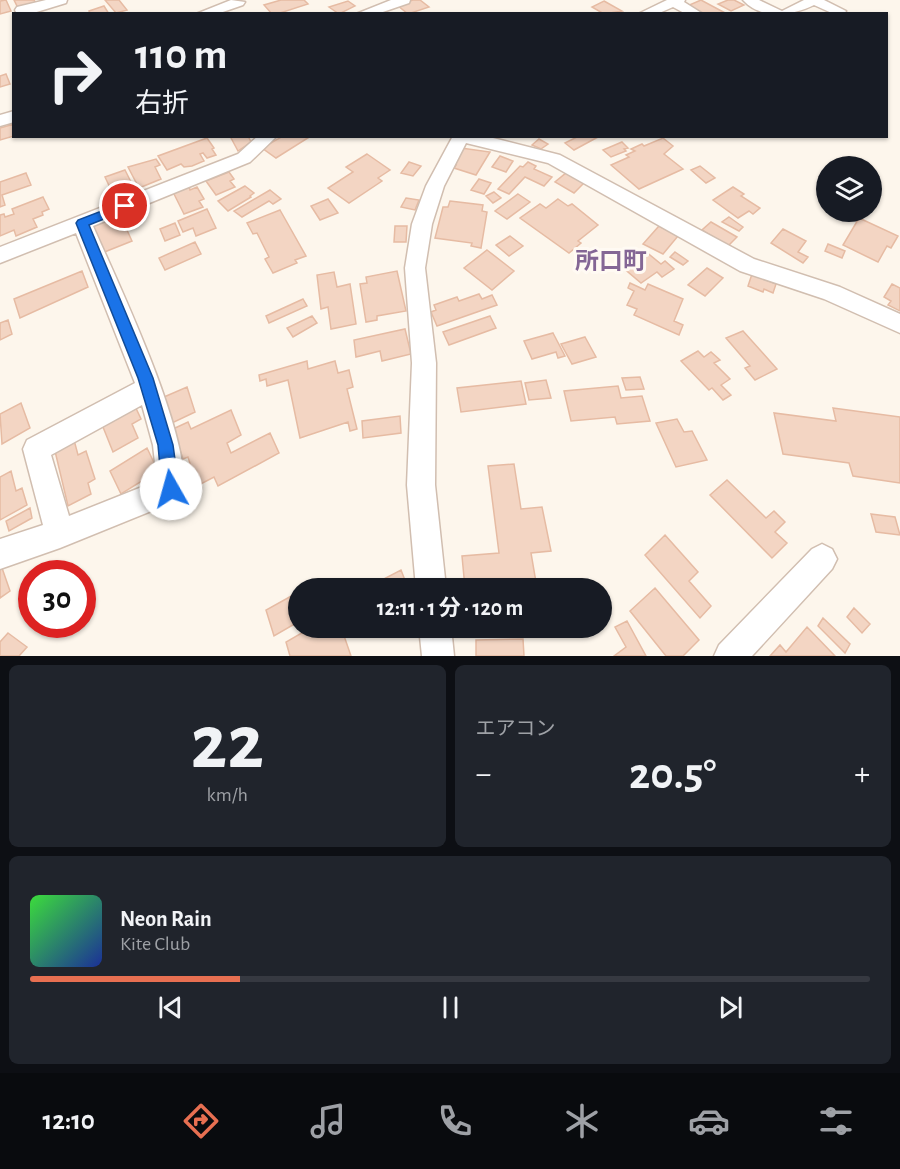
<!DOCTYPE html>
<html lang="ja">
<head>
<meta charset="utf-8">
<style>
	:root { --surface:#171b24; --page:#20242c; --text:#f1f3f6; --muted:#9ea1a6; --line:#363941; --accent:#e76f51 }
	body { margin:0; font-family:"Alegreya Sans","Noto Sans JP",sans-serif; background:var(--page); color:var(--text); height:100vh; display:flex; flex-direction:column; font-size:22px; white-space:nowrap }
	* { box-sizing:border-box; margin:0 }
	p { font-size:20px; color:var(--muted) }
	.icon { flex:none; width:33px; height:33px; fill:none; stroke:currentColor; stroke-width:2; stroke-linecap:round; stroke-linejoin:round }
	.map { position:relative; height:656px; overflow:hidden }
	.panel { display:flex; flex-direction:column; gap:9px; padding:9px; background:#0d0f14; flex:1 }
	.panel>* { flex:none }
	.hud { position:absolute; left:12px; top:12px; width:876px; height:126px; border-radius:0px; box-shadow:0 2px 4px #0004; background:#171b24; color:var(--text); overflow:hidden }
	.fabs { position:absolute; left:816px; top:156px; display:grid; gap:12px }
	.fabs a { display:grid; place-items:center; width:66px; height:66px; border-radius:50%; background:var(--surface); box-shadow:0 2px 4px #0004; font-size:30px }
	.speed { position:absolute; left:18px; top:560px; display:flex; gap:12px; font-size:30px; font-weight:700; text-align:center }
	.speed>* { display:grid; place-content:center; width:78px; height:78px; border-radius:50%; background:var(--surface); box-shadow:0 2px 4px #0004; line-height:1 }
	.speed .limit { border:9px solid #d22; background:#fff; color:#111 }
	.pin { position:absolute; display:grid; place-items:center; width:51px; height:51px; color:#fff; margin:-26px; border:3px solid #fff; border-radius:50%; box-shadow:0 2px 6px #0007 }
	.me { position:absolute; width:66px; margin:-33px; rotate:353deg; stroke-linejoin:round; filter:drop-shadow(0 0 4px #0008) }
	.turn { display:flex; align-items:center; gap:21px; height:126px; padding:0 24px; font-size:27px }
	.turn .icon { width:78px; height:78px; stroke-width:2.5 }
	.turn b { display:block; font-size:42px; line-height:51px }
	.big { font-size:45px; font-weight:700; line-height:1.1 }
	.panel .widget { flex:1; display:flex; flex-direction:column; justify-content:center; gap:9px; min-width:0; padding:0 21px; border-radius:9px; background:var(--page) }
	.panel .dial { align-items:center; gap:0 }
	.dial b { font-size:78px; line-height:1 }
	.song { display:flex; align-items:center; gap:18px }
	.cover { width:72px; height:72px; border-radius:9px; background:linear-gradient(135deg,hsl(120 70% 55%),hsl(230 70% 35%)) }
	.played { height:6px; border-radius:3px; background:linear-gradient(90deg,var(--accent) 25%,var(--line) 25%) }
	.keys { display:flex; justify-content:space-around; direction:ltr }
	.heat { display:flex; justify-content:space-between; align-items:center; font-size:33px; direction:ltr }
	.panel .tiles { flex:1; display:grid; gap:9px; grid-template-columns:1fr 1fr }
	.widget:last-child { grid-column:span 2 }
	.trip { position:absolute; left:288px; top:578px; width:324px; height:60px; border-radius:30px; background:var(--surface); box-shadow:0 2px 4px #0004; font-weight:700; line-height:60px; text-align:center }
	.tab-bar { display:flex; height:96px; justify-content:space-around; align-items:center; background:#090b0e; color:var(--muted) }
	.tab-bar .icon { width:42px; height:42px }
	.tab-bar .on { color:var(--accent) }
	.tab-bar b { font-size:27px; color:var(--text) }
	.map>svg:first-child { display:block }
	.building { fill:#f3d5c3; stroke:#e6bba3; stroke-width:1.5 }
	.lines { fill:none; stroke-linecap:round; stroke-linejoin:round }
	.minor-casing { stroke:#d1beb0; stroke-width:3 }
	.minor { fill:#fff; fill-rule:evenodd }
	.route { fill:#1a73e8; stroke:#114b97; stroke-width:1.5 }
	.labels { text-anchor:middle; stroke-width:6; stroke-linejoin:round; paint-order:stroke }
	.quarter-label { font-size:24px; font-weight:bold; fill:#846695; stroke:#fffaf3 }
</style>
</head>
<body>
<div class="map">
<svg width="900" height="656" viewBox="0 0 900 656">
	<rect width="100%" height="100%" fill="#fdf6ec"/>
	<path class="building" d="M6,0l5,11 -11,3v-13z
		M14,0h20l2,3 -18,5z
		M105,0h14l8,10 -11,3z
		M281,0h23l4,4 -31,10h-5l-8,-9z
		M413,0h7l9,7 -21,7 -11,-9z
		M701,0l26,14h-25l-15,-8z
		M728,0h6l10,5 -13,6 -13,-7z
		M348,1l7,5 -16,8 -10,-7z
		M604,1l18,10 -18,3 -12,-7z
		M104,6l5,8h-19l-1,-3z
		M6,74l4,10 -10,3v-11z
		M14,124v12l-14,4v-12z
		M230,136h18l3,6 -13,9z
		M283,136h28l-35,22 -14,-10z
		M579,136h18l1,1 -24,13 -9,-7z
		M207,138l7,10 -2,1 4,6 -9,3 -4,-5 -3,1 4,7 -12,5 -8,1 -3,-3 -14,6 -9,-14z
		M663,138l10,8 -9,8 19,15 -44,20 -28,-24 18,-8 -3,-2 9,-4 -4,-2 11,-5 2,2z
		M539,139l9,5 -7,5 -9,-4z
		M622,142l6,6 -4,1 2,2 -15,6 -8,-7z
		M461,148l29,4 -14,23 -22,-7 2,-3 -5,-1z
		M367,154l23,16 -12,8 4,3 -33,22 -21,-15 25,-16 -7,-5z
		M500,156l13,5 -7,11 -14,-5z
		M156,159l4,6 -5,2 6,12 -22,9 -11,-21z
		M409,162l12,4 -8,10 -12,-3z
		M528,162l8,4 -2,3 18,8 -8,9 -19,-9 -16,17 -11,-5 22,-23 3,1z
		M700,166l15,12 -9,5 -15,-13z
		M125,170l8,16 -20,8 -8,-17z
		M229,172l5,7 -4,2 5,6 -19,8 -10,-14z
		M26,173l5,12 -29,10 3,10 -5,2v-25z
		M566,173l18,10 -10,10 -19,-11z
		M479,179l12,4 -7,11 -13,-4z
		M189,186l1,4 7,-3 7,12 -5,2 4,6 -19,7 -11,-22z
		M245,186l9,7 -4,3 1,1 -23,14 -10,-10z
		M733,187l11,7 -3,2 19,12 -7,6 -4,-3 -11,7 -25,-18z
		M270,190l11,9 -8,5 -4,-3 -27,16 -8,-6z
		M494,192l7,6 -8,5 -7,-7z
		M518,194l12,8 -23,17 -12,-8z
		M43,197l6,12 -7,3 1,3 -10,4 4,8 -21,9 -2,-6 -14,6v-21l4,-1 1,3 9,-3 -2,-5z
		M406,198l13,2 -4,10 -14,-3z
		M328,199l10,14 -18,7 -9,-14z
		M558,199l10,7 4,-2 26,21 -20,16 3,2 -12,10 -49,-35 20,-14 6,4z
		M450,201l33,4 -1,6 5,1 -6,36 -10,-2 1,-3 -37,-5 8,-31h5z
		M207,209l9,19 -20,8 -3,-8 -10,4 -5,-11z
		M280,210l26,46 -11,4 2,3 -24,10 -8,-14 4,-2 -12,-24 -4,1 -6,-11z
		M138,212l4,10 -16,6 6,13 -30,12 -11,-28z
		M729,217l14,10 -4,4 -17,-9z
		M859,218l39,18 -7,12 -4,-2 -9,16 -35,-17z
		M711,222l26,15 -9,9 -26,-16z
		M175,223l5,12 -15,6 -5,-12z
		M395,226h12l-1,16h-12z
		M659,226l19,10 -15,18 -20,-10z
		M783,229l23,12 -8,11 10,5 -5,6 -32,-20z
		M510,236l13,10 -14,10 -13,-11z
		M195,242l6,12 -36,16 -6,-12z
		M828,244l17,7 -3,7 -17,-7z
		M487,250l27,21 -22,19 -28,-22z
		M645,251l16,13 4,-3 9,8 -12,8 -5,-5 -16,11 -20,-17z
		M675,252l13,9 -5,4 -13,-8z
		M707,268l16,10 -18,18 -17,-11z
		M82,271l6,16 -68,31 -6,-19z
		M397,271l9,40 -29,5v4l-11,2 -6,-38 7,-1 -1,-6z
		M334,272l3,15 13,-3 6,40 -25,5 -3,-22 -7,2 -4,-34z
		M752,274l24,10 -3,9 -9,-4 -1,3 -15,-6z
		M630,283l15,7 3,-6 35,15 -9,22 9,4 -4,10 -45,-20 3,-6 -10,-4 7,-14 -6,-3z
		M892,284l8,4v23l-12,-6 3,-4 -7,-4z
		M479,294l3,5 10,-4 5,10 -60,21 -6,-14 5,-2 -2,-5 23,-8 2,4z
		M303,299l4,7 -38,17 -3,-7z
		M312,316l5,7 -24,14 -6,-9z
		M490,316l6,12 -47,17 -6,-13z
		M8,320l4,14 -12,6v-17z
		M405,329l6,25 -29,7 -2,-10 -24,6 -2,-17z
		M743,331l34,38 -22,11 -10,-12 5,-2 -24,-28z
		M553,333l12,23 -7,2 -2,-6 -24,7 -8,-18z
		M585,337l11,20 -24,7 -11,-20z
		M698,351l6,6 7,-5 9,8 -6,3 16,16 -9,6 10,10 -8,5 -11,-12 -3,2 -28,-29z
		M307,361l1,8 27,-8 3,12 11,-3 4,17 -6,2 10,40 -7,2 -2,-9 -48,16 -12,-58 -21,6 -1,-7 -6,2 -1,-6z
		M640,377l4,12 -18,1 -4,-12z
		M546,380l5,18 -22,2 -4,-17z
		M521,381l5,23 -65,8 -4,-24z
		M618,386l3,12 21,-2 8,25 -33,3 -2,-7 -44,4 -7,-30z
		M187,387l8,25 -23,11 -8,-26z
		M21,403l9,25 -28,16 -2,-30z
		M134,404l7,15 -9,5 6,14 -25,14 -12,-30z
		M833,408l67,9v66l-47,-7 -4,-13 -66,-9 -9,-41 62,8z
		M231,410l10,25 -14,8 4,10 39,-20 9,20 -61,33 -4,-9 -17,9 -9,-29 -5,2 -10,-30 15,-7 3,7z
		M400,416l1,17 -38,5 -1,-17z
		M677,419l7,13 8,-1 15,29 -31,7 -20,-44z
		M74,440l4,15 8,-4 9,28 -7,4 3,11 -23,12 -13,-55z
		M147,448l11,23 -37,23 -11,-23z
		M514,464l7,45 21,-2 9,44 -20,2 6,35h-72l-3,-32 37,-3 -11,-87z
		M11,471l5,20 6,-3 5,17 -27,15v-43z
		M727,480l39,38 8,-7 11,11 -10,10 12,11 -15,15 -62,-63z
		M30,508l2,10 -23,13 -3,-10z
		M871,514l24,3 5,18 -24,-3z
		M665,535l33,37 -9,9 22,25 -11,12 -55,-63z
		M1,565l9,26 -10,7v-32z
		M401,570l7,18h-35l-1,-3z
		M655,588l44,52 -16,16h-17l-36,-45z
		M295,594l3,13v15l-24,14 -8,-26z
		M854,608l16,16 -8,9 -15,-16z
		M823,618l27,26 -5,9 -27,-27z
		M627,621l19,35h-32l12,-9 -11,-20z
		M312,627h29l10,29h-61l-4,-14z
		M807,627l28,29h-65l10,-11 6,7z
		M8,633l19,14 -8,9h-19v-14z
		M523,639l1,17h-48v-16z"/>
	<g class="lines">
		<defs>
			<path id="minor" d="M46,0h21l-1,3 -36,11h-13l-2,-4 2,-3z
				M231,0l14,2 -2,3 -26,9h-21z
				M391,0h19l-1,3 -32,11h-21z
				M667,0h18l-1,2 19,12h-17l-13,-7 -16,7h-19z
				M743,0h16l23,11 22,-11h20l22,11 -2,3h-10l-20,-9c-22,11 -53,15 -71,-5z
				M14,111v11l-14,4v-11z
				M258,136h19l-27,26 -157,64c22,51 107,226 88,273l-121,49 -60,21v-30l43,-14 -20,-76 4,-9 108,-57 -59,-150 -76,30v-16l238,-93zM142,405l11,40 4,36 -88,35 -18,-61z
				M453,136h32l75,19 194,104 86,28 60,27v19l-76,-34 -84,-28 -192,-108 -82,-20 -22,43 -12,38 -7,44 11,95 -1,122 11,103h-30l-9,-103 5,-122 -7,-95 7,-44 14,-38z
				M822,544l10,5 5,10 -5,10 -80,87h-38l5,-11 93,-96z
				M419,627h32l3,29h-32z"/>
		</defs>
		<use href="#minor" class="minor-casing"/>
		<use href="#minor" class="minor"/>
	</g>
	<path class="route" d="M125,202l4,1v6l-40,16 64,153 20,67 6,44 -3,6 -5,2 -6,-2 -3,-6 -4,-44 -20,-67 -62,-155 2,-3z"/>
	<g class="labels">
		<g class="quarter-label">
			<text x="611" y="269">所口町</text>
		</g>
	</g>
</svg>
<div class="fabs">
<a><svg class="icon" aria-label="layers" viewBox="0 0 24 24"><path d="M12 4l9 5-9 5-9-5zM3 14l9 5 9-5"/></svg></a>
</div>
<div class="speed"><div class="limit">30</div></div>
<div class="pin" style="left:125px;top:206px;background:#d93025"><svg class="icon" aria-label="arrive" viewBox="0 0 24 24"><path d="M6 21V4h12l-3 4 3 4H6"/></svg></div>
<svg class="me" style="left:171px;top:489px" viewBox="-20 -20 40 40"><circle r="19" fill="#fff"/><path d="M0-13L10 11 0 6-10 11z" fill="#1a73e8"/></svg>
<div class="trip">12:11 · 1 分 · 120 m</div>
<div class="hud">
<div class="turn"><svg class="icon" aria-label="right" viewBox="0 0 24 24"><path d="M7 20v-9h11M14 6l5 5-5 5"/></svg><div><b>110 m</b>右折</div></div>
</div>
</div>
<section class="panel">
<div class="tiles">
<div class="widget dial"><b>22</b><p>km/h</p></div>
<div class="widget"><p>エアコン</p>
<div class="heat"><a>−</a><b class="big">20.5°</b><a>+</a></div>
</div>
<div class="widget">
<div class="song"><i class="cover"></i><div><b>Neon Rain</b><p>Kite Club</p></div></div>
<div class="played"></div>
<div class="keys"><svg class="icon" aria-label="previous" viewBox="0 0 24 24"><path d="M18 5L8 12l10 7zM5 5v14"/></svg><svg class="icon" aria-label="pause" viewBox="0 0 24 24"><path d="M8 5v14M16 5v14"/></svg><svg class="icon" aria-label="next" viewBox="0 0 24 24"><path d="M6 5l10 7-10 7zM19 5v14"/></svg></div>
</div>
</div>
</section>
<nav class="tab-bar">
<b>12:10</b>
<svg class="icon on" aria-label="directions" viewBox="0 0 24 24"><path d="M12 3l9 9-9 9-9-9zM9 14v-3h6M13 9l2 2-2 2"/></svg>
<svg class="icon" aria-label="music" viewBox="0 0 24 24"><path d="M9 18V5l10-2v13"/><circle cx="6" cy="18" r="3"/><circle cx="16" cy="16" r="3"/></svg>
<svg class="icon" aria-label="phone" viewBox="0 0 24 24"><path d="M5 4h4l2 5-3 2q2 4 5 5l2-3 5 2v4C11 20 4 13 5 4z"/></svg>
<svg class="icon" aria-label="climate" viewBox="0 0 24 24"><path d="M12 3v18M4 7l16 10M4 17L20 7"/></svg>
<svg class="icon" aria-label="car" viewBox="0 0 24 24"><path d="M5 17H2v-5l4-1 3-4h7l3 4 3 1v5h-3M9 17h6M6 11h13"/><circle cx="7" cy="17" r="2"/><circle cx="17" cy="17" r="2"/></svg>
<svg class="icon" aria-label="filters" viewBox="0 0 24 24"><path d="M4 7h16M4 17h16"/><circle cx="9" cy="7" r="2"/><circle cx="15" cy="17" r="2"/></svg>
</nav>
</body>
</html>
